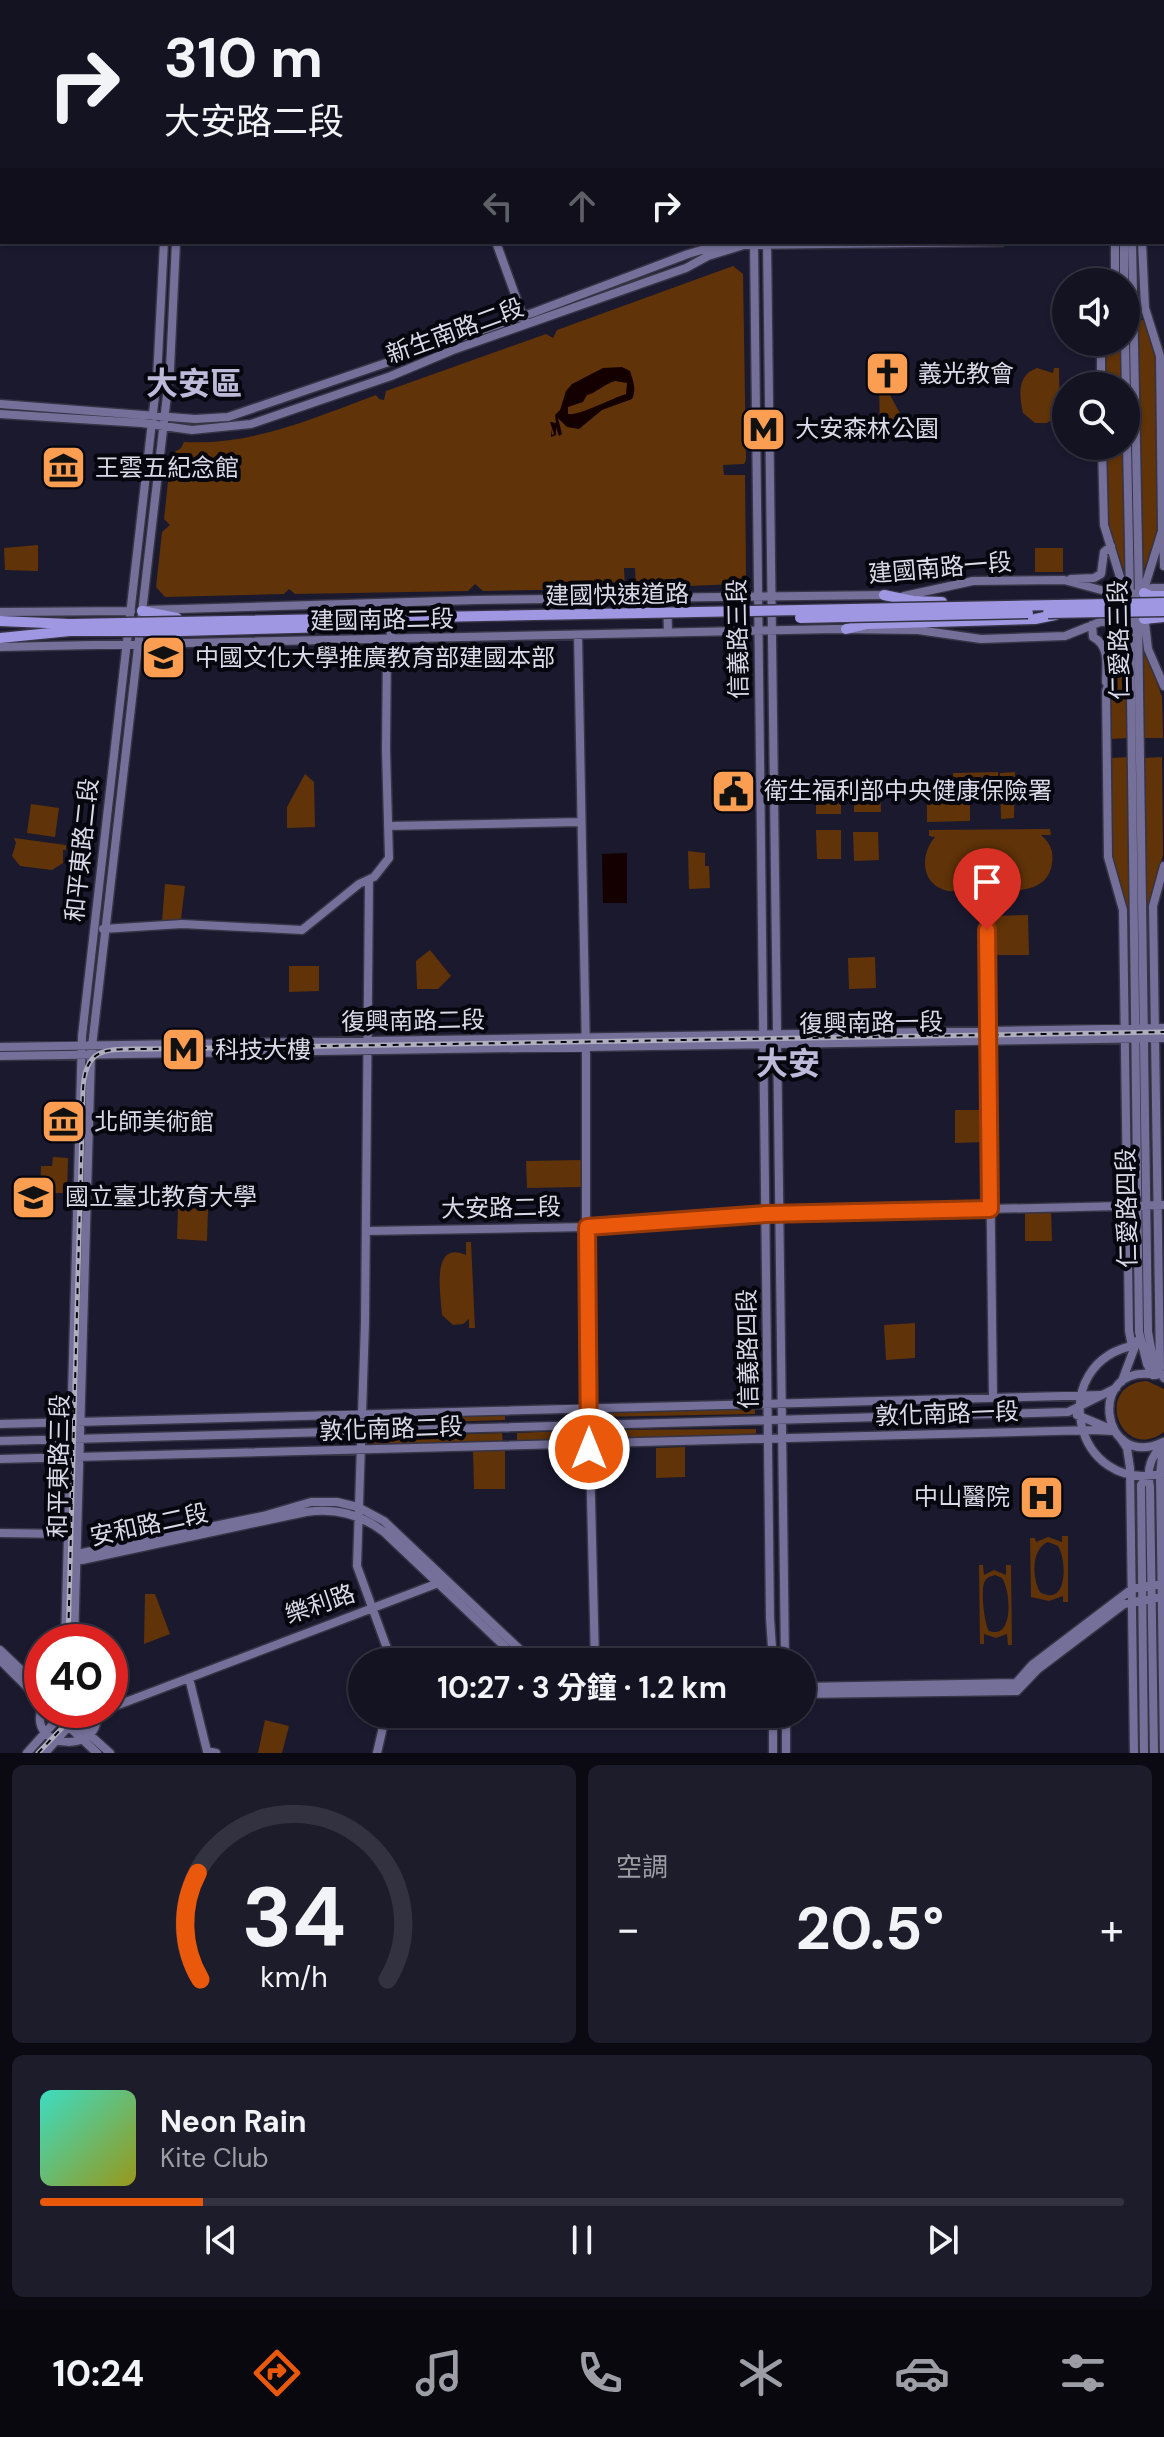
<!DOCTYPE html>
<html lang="zh-TW">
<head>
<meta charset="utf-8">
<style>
	:root { --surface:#141322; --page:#1d1c2a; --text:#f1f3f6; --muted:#9d9ea5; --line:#333240; --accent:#ea580c }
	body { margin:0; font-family:"DM Sans","Noto Sans TC",sans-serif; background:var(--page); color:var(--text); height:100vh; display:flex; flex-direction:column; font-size:30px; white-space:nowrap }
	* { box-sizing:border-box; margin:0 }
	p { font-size:26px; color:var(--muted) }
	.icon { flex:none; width:44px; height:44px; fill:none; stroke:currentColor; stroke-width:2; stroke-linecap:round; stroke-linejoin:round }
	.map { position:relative; height:1753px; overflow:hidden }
	.sheet { display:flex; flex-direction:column; gap:12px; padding:12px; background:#0b0a13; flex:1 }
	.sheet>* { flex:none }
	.guide { position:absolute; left:0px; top:0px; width:1164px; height:244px; box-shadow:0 2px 6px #0004,0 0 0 2px var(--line); background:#141322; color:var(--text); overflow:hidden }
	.tools { position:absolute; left:1052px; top:268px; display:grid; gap:16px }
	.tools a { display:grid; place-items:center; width:88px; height:88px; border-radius:50%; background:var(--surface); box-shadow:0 2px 6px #0004,0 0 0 2px var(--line); font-size:40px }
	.speed { position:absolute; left:24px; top:1624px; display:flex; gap:16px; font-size:40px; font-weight:700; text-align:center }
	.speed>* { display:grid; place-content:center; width:104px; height:104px; border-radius:50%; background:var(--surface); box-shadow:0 2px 6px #0004,0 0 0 2px var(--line); line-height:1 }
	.speed .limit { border:12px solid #d22; background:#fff; color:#111 }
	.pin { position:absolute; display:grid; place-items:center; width:68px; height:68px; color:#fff; margin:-82px -34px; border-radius:50% 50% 50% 0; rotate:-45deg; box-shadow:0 0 8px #0007 }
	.pin .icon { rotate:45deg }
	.me { position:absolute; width:88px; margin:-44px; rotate:0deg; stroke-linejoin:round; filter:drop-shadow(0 0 6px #0008) }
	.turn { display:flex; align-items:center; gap:28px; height:168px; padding:0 32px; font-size:36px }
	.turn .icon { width:104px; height:104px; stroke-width:2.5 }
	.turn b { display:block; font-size:56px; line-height:68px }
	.lanes { display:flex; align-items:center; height:76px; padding:0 32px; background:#0003; justify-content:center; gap:40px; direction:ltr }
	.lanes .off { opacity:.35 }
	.big { font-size:60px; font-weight:700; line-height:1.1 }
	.sheet .tile { flex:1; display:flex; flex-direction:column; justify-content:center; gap:12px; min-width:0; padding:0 28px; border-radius:12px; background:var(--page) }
	.sheet .dial { align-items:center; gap:0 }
	.dial svg { height:208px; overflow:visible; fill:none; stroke:var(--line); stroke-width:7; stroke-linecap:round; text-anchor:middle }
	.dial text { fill:var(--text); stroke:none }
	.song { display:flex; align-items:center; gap:24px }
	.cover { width:96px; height:96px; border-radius:12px; background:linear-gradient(135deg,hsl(170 70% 55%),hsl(60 70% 35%)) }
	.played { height:8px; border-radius:4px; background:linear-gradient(90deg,var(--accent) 15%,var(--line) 15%) }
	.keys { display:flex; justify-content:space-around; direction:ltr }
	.heat { display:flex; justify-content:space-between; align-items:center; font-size:44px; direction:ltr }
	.sheet .tiles { flex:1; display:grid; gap:12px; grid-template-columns:1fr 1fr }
	.tile:last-child { grid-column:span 2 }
	.trip { position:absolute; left:348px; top:1648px; width:468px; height:80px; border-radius:40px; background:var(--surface); box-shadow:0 2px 6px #0004,0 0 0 2px var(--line); font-weight:700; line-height:80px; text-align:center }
	.tabs { display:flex; height:128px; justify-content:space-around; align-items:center; background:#08080e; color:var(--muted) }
	.tabs .icon { width:56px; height:56px }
	.tabs .current { color:var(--accent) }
	.tabs b { font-size:36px; color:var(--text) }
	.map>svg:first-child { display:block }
	.green { fill:#603308; fill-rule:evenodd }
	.water { fill:#150000; fill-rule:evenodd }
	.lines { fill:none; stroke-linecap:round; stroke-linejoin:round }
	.secondary-casing { stroke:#353344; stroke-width:11 }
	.highway-casing { stroke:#353344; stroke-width:13 }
	.secondary { stroke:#747099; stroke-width:8 }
	.highway { stroke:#9f97e1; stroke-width:10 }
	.rail-casing { stroke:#afadbe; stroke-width:5 }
	.rail { stroke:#06060e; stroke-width:2; stroke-dasharray:6; stroke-linecap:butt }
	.highway-bridge-casing { stroke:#353344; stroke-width:13; stroke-linecap:butt }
	.highway-bridge { stroke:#9f97e1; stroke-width:10 }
	.route-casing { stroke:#983908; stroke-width:20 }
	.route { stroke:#ea580c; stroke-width:14 }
	.labels { text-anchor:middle; stroke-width:8; stroke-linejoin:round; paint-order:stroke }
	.street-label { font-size:24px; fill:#dad9e8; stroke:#06060e }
	.poi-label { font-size:24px; fill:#dad9e8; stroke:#06060e; text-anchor:start }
	.district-label { font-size:32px; font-weight:bold; fill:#bcbad8; stroke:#06060e }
</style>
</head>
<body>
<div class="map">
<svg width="1164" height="1753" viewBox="0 0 1164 1753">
	<rect width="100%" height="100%" fill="#1b192e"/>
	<path class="green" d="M733,266l10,8 3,186 -2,4 -21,1 1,10h21l1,100 -8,9 -102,4 -1,-20h-11l1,20h-15l-2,-5 -5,-1 -6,7 -114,2 -8,-7 -7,7 -173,3 -6,-5 -5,5 -119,3 -9,-10 6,-55 8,-7 -6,-6 7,-65 10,-6 3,-6c69,4 132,-25 192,-47l3,4 5,1 2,-9 160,-57 7,4 4,-8z
		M1137,320h8l11,35 2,167 -2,14 -13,36z
		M1109,342h14l1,44h-19l-1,-25z
		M1037,368l16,5 1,-5h5l1,55h-5l-1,-5 -7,5h-12l-12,-10c-4,-18 -6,-38 14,-45z
		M879,380h3l22,41v16h-24z
		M1105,446h20l2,125h-3l-17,-49z
		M38,545v26l-33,-1 -1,-22z
		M1035,548h28v24h-28z
		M1123,655h5l1,83 -19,1 1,-50z
		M1142,655h5l15,42 1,41h-19z
		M1129,757l2,152 -5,1 -15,-55 -1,-97z
		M1162,757l1,98 -17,61 -2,-158z
		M998,772v22l-45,1v-22z
		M1015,772l-1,46 -13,1 -1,-46z
		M305,774l9,8 1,45 -28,1v-21z
		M880,783l1,29h-27v-23l7,-1 3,-4z
		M841,785v29h-25v-28z
		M970,797v24l-43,1v-24z
		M31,804l28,4 -4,29 -28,-4z
		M1050,829l1,6h-10c9,8 13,16 11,28 -4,35 -49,27 -74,27v14h-11l1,-14c-6,0 -14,2 -20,1 -28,-6 -28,-37 -13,-54l-6,-1v-6z
		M816,830h25v29h-24z
		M853,832h25l1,28 -25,1z
		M14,838l52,7v5h-3v13l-11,7 -32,-4 -8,-10 4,-13z
		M688,851l17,2v13h4l1,22 -21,1z
		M165,884l20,2 -4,33 -19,2z
		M1028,915l1,40h-37v-39z
		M430,950l21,26 -13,13h-21l-1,-28z
		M875,957l1,31 -27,1 -1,-31z
		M289,966h30v25l-30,1z
		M955,1110h29l1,32 -30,1z
		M53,1157l15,1 -1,35h-27l1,-27h11z
		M582,1160v27l-55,1 -1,-27z
		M178,1208l30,1 -1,32 -30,-2z
		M1051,1209l1,32h-27v-31z
		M466,1242h5l4,86h-6v-9l-6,5 -10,1 -11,-10c-1,-19 -12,-76 24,-60z
		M915,1323v35l-29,2 -2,-35z
		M1147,1381l17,8v43c-44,32 -72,-48 -17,-51z
		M755,1407v7l-163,3v-6z
		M505,1414v6l-131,4 -1,-7z
		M756,1429v7l-164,5 -1,-11z
		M586,1430l1,11 -70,1v-9z
		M502,1433l1,10 -134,3v-9z
		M685,1447v30l-29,1v-30z
		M505,1450v39h-31l-1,-38z
		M1062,1536h6v66h-5v-6l-14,5 -18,-4 -1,-59h5l1,4 12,-5 14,5zM1048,1542l10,4c9,14 10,62 -18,46 -8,-14 -9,-43 8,-50z
		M979,1565h4l1,10 10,-5 12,5v-10h5l1,80h-4l-1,-11 -11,4 -12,-4v10h-4zM995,1575l7,3c9,13 12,62 -13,53 -5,-8 -8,-39 -5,-48 3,-6 5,-6 11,-8z
		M145,1594h10l15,40 -26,10z
		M265,1720l24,6 -7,27h-24z"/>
	<path class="water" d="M622,367l8,4c3,10 7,18 2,28l-30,11 -23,19 -12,-2 -9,-9 4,16 -3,2 -3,-9v8l-5,2v-8l1,6 2,-1 -4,-12 6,1 -1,-8 5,-5 6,-19 6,-7 31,-16zM615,381l12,2 -1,11c-16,5 -47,22 -58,20v-7l15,-5 4,-7c9,-2 17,-11 28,-14z
		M627,853v50h-24l-1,-49z"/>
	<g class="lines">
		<defs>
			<path id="secondary" d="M1116,0v2
				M1125,0v2
				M1133,0v2
				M177,2v-2
				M189,2v-2
				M335,2l1,-2
				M444,2v-2
				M761,2v-2
				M774,2v-2
				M1162,229h2
				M1162,238h2
				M496,242l29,80
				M754,242l16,1376 3,44
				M767,242l18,1420
				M1124,242v40
				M1132,242l7,355
				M1142,242l3,66 15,48 2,175 -18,58
				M1115,282v-40
				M1125,342l5,255
				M1101,386v-30l4,-14
				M0,404l195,15 33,-2 307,-105 153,-58 40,-12
				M0,414l142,9 50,7 59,-6 140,-48 62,-26 233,-82 22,-12 36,-11 258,-3
				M1102,446l2,79 20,65
				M1163,535l1,31
				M1071,579l23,-1 7,-4 3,-22 7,-6
				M904,596l69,-15 91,-1 52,14 28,-1 8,-5h12
				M667,599l1,33
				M145,610l331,-10 411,-5
				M0,612l131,-1
				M1144,614l4,35 16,37
				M1130,615l9,717 8,32 6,11
				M1138,615l10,717 6,32 10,14
				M1124,623v17l-18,51 2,166 15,53 6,421 3,15
				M1092,625l1,12c17,9 13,27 13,45
				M578,635l8,420v238l9,369
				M0,647l836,-18 82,1 63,9 84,-3 35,-14 47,-2
				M388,826l192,-4
				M369,880l-4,443 -8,243 35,96
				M987,912l6,485
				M103,929l79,-5 120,6 57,-46 15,-7 15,-19 -3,-108 1,-106 4,-4 -1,-37
				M0,1047l1164,-19
				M0,1056l1164,-18
				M366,1231l221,-4 185,-13 392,-9
				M1136,1345c-92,17 -63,152 28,128
				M1160,1368l-7,-462 11,-40
				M1156,1375c-70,-14 -56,97 7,67
				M1122,1381l15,-40
				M1077,1415l31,13
				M0,1424l1101,-29
				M1121,1439l6,9 3,20 4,285
				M0,1441l1068,-29 48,-24
				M1163,1446l-3,29 4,278
				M0,1459l1093,-29 20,1
				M0,1533l67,1
				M72,1555l191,-39 48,-14h26l21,5 26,14 149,141
				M72,1558l10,2 224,-48c30,-4 54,2 78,20l137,130
				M65,1642l17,-606 75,-658 7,-136
				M74,1642l17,-587 79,-686 6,-127
				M0,1650l42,40
				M0,1660l42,42
				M189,1678l18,73 9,2
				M802,1687l214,-4 16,-18 100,-76 32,-6
				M802,1694l215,-3 21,-22 86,-65 40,-8
				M42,1707c-16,46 66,46 53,3
				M110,1708l331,-126
				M51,1710l46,43
				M62,1710l48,43
				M773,1714v39
				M786,1714v39
				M27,1753l35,-39
				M45,1753l24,-27 3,-16
				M377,1753l9,-39
				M1144,1753l-3,-268 6,-9
				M1154,1753l-4,-266c-4,-19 1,-30 14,-45"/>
			<path id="highway" d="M1144,593l7,3h13
				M884,595l29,6 29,1
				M142,611l35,7
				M1144,619l20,-2
				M0,621l70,3
				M846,629l21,-5 168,-5 20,-4
				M0,638l70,-7"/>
		</defs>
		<use href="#secondary" class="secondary-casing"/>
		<use href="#highway" class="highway-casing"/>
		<use href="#secondary" class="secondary"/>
		<use href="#highway" class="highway"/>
		<defs>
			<path id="rail" d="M68,1642l15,-552c2,-47 28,-40 65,-41l1016,-17
				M38,1753l24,-25 7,-18"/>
		</defs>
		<use href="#rail" class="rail-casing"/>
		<use href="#rail" class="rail"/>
		<defs>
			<path id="highway-bridge" d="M1048,613l116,-2
				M800,618l228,-5
				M70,624l1094,-21
				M70,631h112l190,-5"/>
		</defs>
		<use href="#highway-bridge" class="highway-bridge-casing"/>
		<use href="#highway-bridge" class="highway-bridge"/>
	</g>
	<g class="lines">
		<defs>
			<path id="route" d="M589,1449l-2,-222 179,-13 224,-5 -3,-279"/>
		</defs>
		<use href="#route" class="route-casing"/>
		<use href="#route" class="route"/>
	</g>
	<defs>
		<symbol id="church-square" viewBox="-11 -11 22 22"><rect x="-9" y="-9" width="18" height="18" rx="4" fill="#fb9e51" stroke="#06060e"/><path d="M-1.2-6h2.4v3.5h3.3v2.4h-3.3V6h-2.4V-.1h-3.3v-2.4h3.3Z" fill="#111"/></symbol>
		<symbol id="metro-square" viewBox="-11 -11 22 22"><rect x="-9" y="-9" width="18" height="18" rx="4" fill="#fb9e51" stroke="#06060e"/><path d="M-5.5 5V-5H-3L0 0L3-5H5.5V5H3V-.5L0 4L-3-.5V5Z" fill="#111"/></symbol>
		<symbol id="museum-square" viewBox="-11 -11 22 22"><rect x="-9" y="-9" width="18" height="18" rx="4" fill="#fb9e51" stroke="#06060e"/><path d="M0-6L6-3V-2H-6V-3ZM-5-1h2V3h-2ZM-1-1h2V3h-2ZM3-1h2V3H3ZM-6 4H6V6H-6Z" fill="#111"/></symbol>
		<symbol id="university-square" viewBox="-11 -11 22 22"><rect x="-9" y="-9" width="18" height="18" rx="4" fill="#fb9e51" stroke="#06060e"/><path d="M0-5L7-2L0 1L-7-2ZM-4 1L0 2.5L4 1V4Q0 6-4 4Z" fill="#111"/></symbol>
		<symbol id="civic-square" viewBox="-11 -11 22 22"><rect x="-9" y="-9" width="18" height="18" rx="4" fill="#fb9e51" stroke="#06060e"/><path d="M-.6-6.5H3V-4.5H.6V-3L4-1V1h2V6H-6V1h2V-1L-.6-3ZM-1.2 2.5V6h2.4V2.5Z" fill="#111"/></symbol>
		<symbol id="hospital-square" viewBox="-11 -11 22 22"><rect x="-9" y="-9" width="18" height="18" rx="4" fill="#fb9e51" stroke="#06060e"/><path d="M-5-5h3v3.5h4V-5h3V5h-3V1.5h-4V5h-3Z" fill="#111"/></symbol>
	</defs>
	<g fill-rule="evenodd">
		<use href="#church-square" x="862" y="348" width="51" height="51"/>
		<use href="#metro-square" x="738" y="404" width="51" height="51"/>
		<use href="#museum-square" x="38" y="442" width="51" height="51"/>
		<use href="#university-square" x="138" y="632" width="51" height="51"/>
		<use href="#civic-square" x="708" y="766" width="51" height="51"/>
		<use href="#metro-square" x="158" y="1024" width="51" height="51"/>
		<use href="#museum-square" x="38" y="1096" width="51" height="51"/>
		<use href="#university-square" x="8" y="1172" width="51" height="51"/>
		<use href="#hospital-square" x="1016" y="1472" width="51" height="51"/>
	</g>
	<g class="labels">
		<g class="street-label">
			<text transform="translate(455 331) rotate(-20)" y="8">新生南路二段</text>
			<text transform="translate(940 568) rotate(-5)" y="8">建國南路一段</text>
			<text transform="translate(617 595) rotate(-1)" y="8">建國快速道路</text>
			<text transform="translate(382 620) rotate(-1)" y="8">建國南路二段</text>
			<text transform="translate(738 639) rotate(-91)" y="8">信義路三段</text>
			<text transform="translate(1119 640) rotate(-91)" y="8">仁愛路三段</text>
			<text transform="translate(82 850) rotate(-84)" y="8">和平東路二段</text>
			<text transform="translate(413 1021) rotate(-1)" y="8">復興南路二段</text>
			<text transform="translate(871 1023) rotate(-1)" y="8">復興南路一段</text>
			<text transform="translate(501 1208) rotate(-1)" y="8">大安路二段</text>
			<text transform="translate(1127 1208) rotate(-91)" y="8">仁愛路四段</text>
			<text transform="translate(748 1349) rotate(-91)" y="8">信義路四段</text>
			<text transform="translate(947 1414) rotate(-2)" y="8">敦化南路一段</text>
			<text transform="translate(391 1429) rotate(-2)" y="8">敦化南路二段</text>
			<text transform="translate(59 1466) rotate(-89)" y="8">和平東路三段</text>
			<text transform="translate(149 1525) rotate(-12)" y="8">安和路二段</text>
			<text transform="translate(320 1604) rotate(-19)" y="8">樂利路</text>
		</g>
		<g class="poi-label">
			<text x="918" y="382">義光教會</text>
			<text x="795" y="437">大安森林公園</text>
			<text x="95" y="476">王雲五紀念館</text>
			<text x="195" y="666">中國文化大學推廣教育部建國本部</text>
			<text x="764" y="799">衛生福利部中央健康保險署</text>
			<text x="215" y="1058">科技大樓</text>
			<text x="94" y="1130">北師美術館</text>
			<text x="65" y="1205">國立臺北教育大學</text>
			<text x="1010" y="1505" text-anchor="end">中山醫院</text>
		</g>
		<g class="district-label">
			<text x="194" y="395">大安區</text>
			<text x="788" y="1075">大安</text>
		</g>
	</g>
</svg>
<div class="tools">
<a><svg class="icon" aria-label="sound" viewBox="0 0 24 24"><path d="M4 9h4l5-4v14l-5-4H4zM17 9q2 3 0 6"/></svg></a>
<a><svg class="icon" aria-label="search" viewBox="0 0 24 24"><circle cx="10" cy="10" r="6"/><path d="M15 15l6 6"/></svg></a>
</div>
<div class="speed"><div class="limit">40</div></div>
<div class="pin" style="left:987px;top:930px;background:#d93025"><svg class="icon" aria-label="arrive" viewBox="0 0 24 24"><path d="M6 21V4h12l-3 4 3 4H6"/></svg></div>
<svg class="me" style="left:589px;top:1449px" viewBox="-20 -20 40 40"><circle r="17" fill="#ea580c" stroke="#fff" stroke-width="3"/><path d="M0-11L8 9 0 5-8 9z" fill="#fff"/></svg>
<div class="trip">10:27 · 3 分鐘 · 1.2 km</div>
<div class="guide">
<div class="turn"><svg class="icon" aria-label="right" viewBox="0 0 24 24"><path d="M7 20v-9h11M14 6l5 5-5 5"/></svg><div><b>310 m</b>大安路二段</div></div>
<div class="lanes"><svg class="icon off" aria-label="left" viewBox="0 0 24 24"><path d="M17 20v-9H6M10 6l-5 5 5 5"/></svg><svg class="icon off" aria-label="ahead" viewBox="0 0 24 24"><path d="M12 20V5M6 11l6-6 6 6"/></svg><svg class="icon" aria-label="right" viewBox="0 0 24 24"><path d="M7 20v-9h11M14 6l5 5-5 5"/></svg></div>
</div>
</div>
<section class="sheet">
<div class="tiles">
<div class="tile dial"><svg viewBox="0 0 100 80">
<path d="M14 69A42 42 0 1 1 86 69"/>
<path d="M14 69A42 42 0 0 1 13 28" stroke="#ea580c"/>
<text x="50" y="56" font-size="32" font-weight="700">34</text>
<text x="50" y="72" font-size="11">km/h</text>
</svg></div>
<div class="tile"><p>空調</p>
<div class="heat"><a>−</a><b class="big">20.5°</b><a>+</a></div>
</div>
<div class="tile">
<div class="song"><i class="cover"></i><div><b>Neon Rain</b><p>Kite Club</p></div></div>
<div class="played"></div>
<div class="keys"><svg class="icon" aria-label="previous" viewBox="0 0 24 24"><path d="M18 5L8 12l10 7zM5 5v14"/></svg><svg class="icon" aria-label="pause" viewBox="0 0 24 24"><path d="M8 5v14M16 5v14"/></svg><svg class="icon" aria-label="next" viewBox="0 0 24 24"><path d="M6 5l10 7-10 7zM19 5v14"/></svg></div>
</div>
</div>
</section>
<nav class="tabs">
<b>10:24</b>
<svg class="icon current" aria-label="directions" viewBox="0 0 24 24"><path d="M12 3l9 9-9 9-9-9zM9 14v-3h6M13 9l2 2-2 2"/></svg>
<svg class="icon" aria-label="music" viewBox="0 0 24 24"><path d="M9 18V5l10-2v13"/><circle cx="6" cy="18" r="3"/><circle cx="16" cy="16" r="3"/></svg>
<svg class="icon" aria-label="phone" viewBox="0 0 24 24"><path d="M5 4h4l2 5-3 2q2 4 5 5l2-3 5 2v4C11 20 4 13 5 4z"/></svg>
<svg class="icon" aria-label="climate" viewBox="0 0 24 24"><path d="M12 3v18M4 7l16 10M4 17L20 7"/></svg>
<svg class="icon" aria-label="car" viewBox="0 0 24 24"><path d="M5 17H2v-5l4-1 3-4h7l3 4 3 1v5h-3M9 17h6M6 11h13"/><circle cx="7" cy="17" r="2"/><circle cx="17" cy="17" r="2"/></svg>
<svg class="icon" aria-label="filters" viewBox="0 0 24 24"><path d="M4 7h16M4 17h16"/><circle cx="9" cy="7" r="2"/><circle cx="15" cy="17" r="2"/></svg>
</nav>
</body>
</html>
